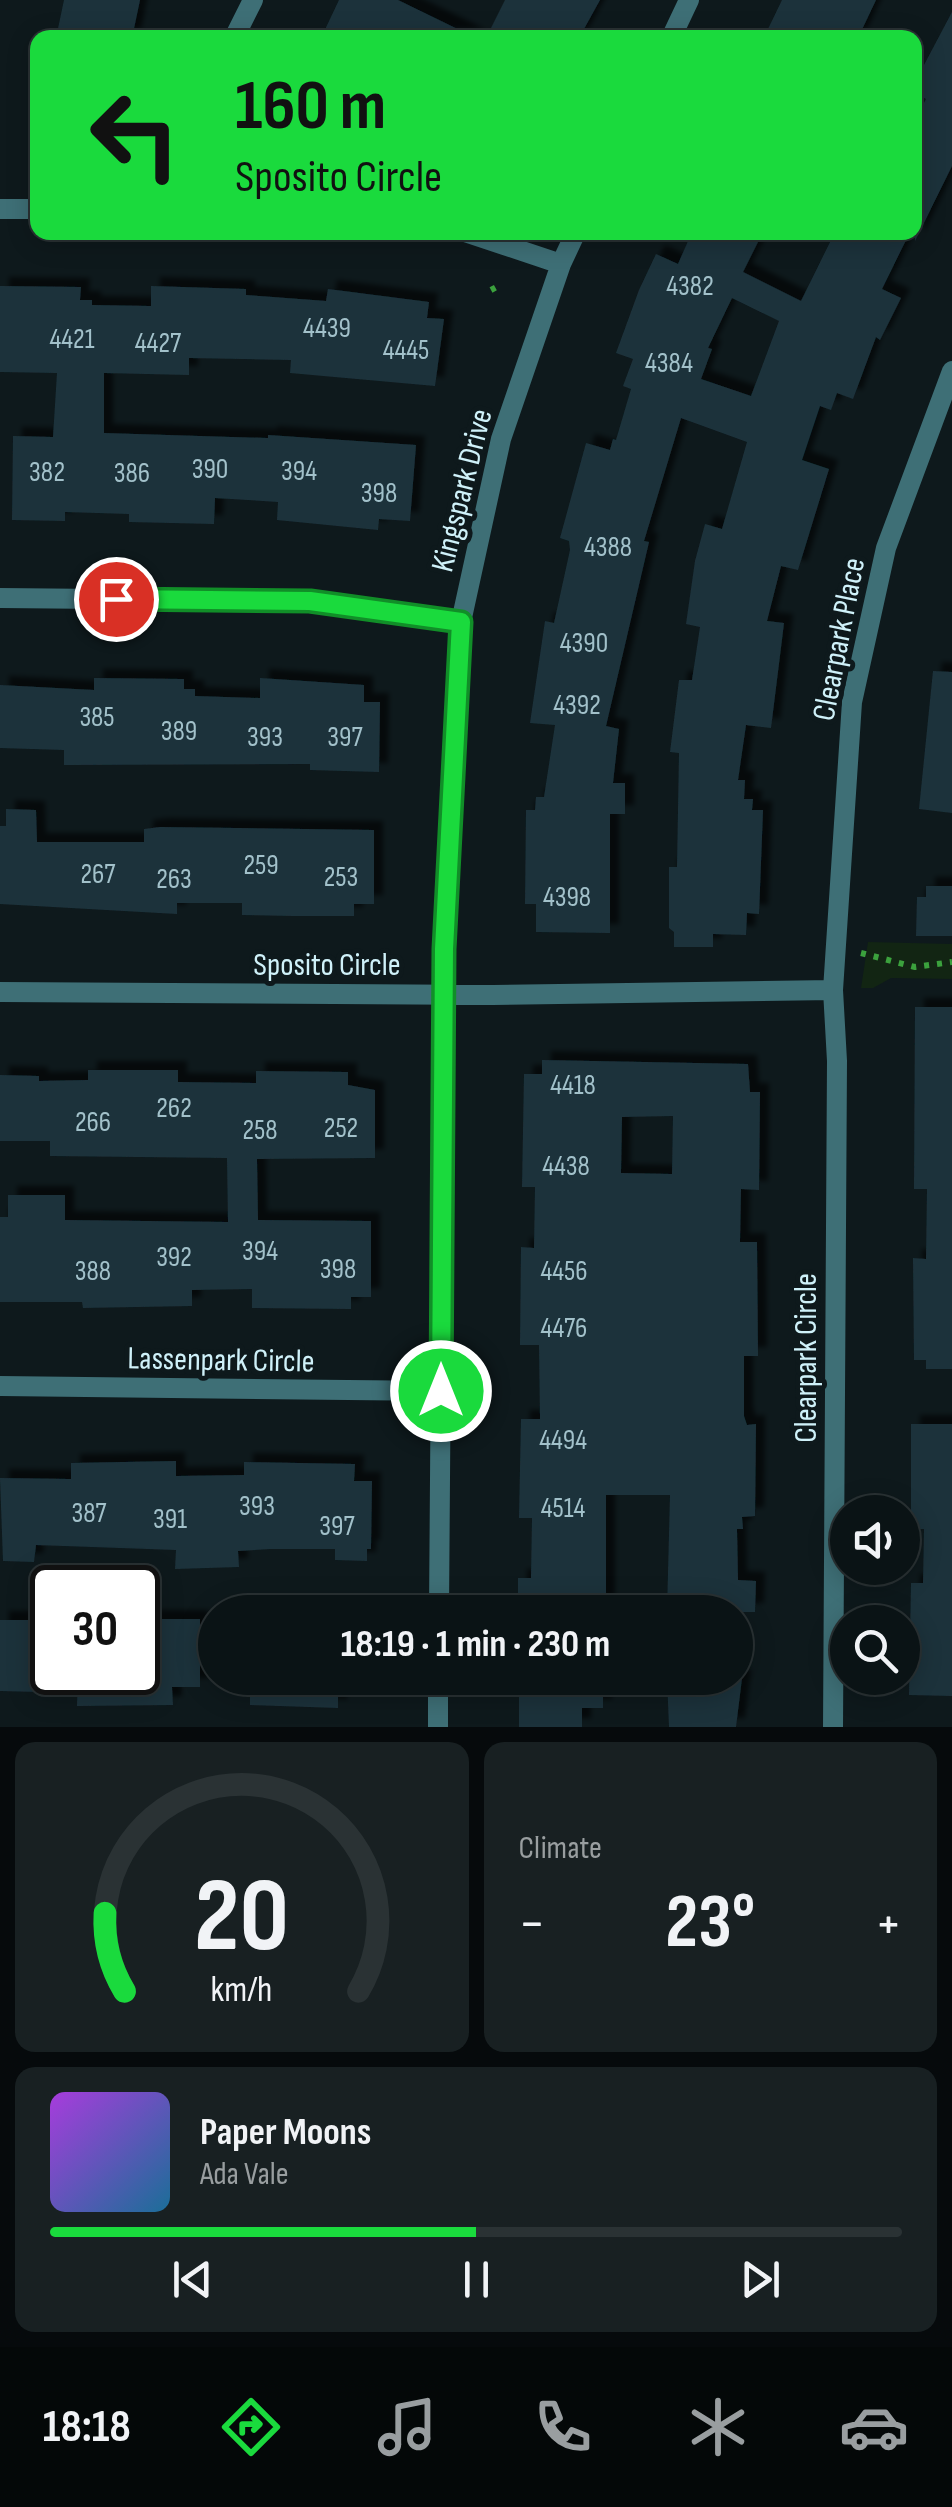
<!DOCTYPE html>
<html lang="en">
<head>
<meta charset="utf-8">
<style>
	:root { --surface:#0a1315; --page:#182022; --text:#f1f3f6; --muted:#999ea0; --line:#2a3234; --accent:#1ada3d }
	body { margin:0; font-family:"Sofia Sans Condensed",sans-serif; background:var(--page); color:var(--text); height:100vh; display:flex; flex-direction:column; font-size:38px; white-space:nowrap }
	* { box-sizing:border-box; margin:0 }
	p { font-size:32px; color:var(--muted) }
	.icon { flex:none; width:55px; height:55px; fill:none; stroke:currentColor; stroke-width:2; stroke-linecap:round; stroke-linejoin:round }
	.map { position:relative; height:1727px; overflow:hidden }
	.details { display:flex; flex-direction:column; gap:15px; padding:15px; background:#060a0c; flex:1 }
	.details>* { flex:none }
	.hud { position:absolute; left:30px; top:30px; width:892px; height:210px; border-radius:20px; box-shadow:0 5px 25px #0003,0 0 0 2px var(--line); background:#1ada3d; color:#111; overflow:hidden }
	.buttons { position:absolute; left:830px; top:1495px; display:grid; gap:20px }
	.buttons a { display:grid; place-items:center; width:90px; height:90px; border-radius:50%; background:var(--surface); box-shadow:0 5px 25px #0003,0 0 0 2px var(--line); font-size:50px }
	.speed { position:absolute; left:30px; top:1565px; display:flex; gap:20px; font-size:50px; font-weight:700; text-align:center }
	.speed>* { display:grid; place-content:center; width:130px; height:130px; border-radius:50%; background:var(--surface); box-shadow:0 5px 25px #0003,0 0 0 2px var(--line); line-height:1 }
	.speed .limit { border:5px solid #111; border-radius:15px; background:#fff; color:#111 }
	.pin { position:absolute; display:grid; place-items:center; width:85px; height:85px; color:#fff; margin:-42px; border:5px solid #fff; border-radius:50%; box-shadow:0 2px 10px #0007 }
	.me { position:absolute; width:110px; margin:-55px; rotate:0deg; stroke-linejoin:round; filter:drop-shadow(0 0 8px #0008) }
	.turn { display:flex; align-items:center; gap:35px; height:210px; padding:0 40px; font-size:45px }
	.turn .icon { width:130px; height:130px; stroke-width:2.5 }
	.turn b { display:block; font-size:70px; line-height:85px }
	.big { font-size:75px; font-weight:700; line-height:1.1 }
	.details .card { flex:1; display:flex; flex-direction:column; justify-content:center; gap:15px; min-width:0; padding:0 35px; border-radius:20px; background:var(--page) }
	.details .dial { align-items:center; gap:0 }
	.dial svg { height:260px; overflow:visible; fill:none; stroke:var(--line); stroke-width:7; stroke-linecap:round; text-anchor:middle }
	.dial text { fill:var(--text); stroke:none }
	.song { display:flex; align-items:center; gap:30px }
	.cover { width:120px; height:120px; border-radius:15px; background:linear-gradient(135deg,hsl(280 70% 55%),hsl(200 70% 35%)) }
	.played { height:10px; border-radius:5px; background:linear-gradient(90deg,var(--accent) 50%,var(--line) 50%) }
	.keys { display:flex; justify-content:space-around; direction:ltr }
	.heat { display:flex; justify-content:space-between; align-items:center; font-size:55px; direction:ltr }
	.details .tiles { flex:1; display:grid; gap:15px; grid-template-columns:1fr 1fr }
	.card:last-child { grid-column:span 2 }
	.trip { position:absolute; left:198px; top:1595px; width:555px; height:100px; border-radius:50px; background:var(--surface); box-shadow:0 5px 25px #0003,0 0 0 2px var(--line); font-weight:700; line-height:100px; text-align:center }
	.tab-bar { display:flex; height:160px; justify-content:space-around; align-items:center; background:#040808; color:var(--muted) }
	.tab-bar .icon { width:70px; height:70px }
	.tab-bar .active { color:var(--accent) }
	.tab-bar b { font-size:45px; color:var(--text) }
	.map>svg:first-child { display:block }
	.green { fill:#122513 }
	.building { fill:#1c323b; fill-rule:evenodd; filter:url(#shadow) }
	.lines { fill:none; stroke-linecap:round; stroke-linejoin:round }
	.path { stroke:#3ba13d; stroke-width:6; stroke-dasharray:5 8; stroke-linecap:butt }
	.street { stroke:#3e6f76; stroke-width:20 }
	.route-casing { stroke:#118e28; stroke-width:25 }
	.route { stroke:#1ada3d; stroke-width:18 }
	.labels { text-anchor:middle; stroke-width:10; stroke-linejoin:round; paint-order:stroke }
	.number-label { font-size:28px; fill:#a2c1ca }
	.street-label { font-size:32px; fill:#cff1f9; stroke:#0e191c }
</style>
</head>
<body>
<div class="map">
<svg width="952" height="1727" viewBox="0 0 952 1727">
	<defs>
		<filter id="shadow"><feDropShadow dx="9" dy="-9" stdDeviation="2.5" flood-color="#0009"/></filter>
	</defs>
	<rect width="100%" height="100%" fill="#0e191c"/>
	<path class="green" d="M868,942l84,2v35l-61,-1 -18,10h-12z"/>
	<path class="building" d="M64,0h76l-8,38h-76z
		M339,0h59l78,38h-155z
		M505,0h95l-21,38h-93z
		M782,0h94l-18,38h-72l-18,-9z
		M952,12v154l-37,75v-121l11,-21 -11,-6v-11z
		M692,232h71l-20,40 58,29 34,-69h75l-28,57 19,9 -21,42 -4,-3 -23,62 -16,-6 -6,17 -11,-4 -18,54 27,9 -31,101 -17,-4 -14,55 17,2 -13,105 -25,-3 -8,55h7l-1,19h9l-1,11h11l-4,104 -12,-1 -1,22 -33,-1v13h-39v-15l-5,-4v-61h8l2,-114 -9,-1 9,-72h13l8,-53 -14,-3 9,-63 10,-37 17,5 25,-87 -66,-24 -37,123 5,1 -43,184 13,3 -6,54h12v31h-15v119l-74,-1v-28h-11l1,-94h9l1,-13h8l11,-72 -25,-2 15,-102 9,2 16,-73 -1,-9 -9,-3 26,-95 24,7 3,-11 3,1 15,-51 -8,-3 10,-27 -17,-6 23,-63 17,-36 22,10zM732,298l47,23 -28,75 -50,-17 11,-30 -4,-1z
		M0,286l81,1 -1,13h12v5l59,1v-20l95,3v6l80,6 2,-12 101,13 -2,16 17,1 -9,67 -145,-13 1,-13 -102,-2v17l-85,-2v60l164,5v-3l148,10 -6,76 -31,-2 -1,11 -101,-10 1,-18 -63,-4 -1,26 -85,-2v-8l-64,-2v9l-53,-1 1,-84 40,1 4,-64 -57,-1z
		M933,671l19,1v141l-33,-4z
		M94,678l90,1v10h11v7l65,2v-20l104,7v17h16l-1,70 -69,-2v-6l-246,1v-15l-64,-2v-63l94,5z
		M6,809l30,1 1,32h107v-13l16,-2 214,3v74h-20v12h-60l-52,-1v-12h-65v11l-177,-10v-78h6z
		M926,886h26v50h-36l1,-39h9z
		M915,1007h37v362h-26v-9h-12l-1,-102 13,1 1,-70h-13z
		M542,1060l206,4 2,28h10l-1,98 -18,-1 -1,53h17l1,114h-14v60l3,9 9,-1 -1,92 -13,1 1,12h-6l1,51 18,1 -1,31h-88l3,-117h-64v117h-88v-34h13l1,-60h-13l2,-99h19l-1,-74h-19l1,-98 13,1 1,-61h-13l2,-113h18zM673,1116l-1,58 -51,-1 1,-56z
		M88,1070h90v12l78,1v-12l92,1v13l27,5v68l-118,1 1,61 113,1v76h-20v12l-99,-1v-19l-60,1v16l-109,2 -1,-6h-82v-85h8v-22h57v25l163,2 -1,-64 -177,-2v-15h-50v-66l39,1v5l49,-1z
		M911,1424h41v272l-43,-1 2,-112h12l1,-54h-13z
		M176,1461v15l68,-1v-13l111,2 -1,17h18l-1,68h-4v12l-32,-1v-11h-65l-32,2 1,16 -64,2 1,-19 -140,-5 -2,17 -31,-1 -3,-83 71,1v-16z
		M138,1619h62v68h-28l1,18 -96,1 1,-34h60z
		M0,1620h39v72l-39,-1z
		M250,1678h88v30l-88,-3z
		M519,1678h84v30h-21v19h-63z
		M667,1678h75l-6,49h-67z"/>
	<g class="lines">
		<path class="path" d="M491,290l11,-6
			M861,953l54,14 37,-5"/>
		<path class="street" d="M234,38l19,-38
			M671,38l18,-38
			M0,209h38
			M465,232l96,32
			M0,598l310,3 151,21
			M0,992l493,3 340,-5
			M0,1386l441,5
			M439,1612l5,-663 17,-327 40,-183 60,-175 15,-32
			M438,1727v-49
			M833,1727l4,-666 -4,-71 19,-288 34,-154 66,-177"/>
	</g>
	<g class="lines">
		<defs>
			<path id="route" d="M116,599l194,2 151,21 -17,327 -3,442"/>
		</defs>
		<use href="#route" class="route-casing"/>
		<use href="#route" class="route"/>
	</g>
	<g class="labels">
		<g class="number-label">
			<text x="690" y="295">4382</text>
			<text x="327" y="337">4439</text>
			<text x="72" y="348">4421</text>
			<text x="158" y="352">4427</text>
			<text x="406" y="359">4445</text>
			<text x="669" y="372">4384</text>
			<text x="210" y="478">390</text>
			<text x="299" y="480">394</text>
			<text x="47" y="481">382</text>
			<text x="132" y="482">386</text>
			<text x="379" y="502">398</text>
			<text x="608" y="556">4388</text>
			<text x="584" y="652">4390</text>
			<text x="577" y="714">4392</text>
			<text x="97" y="726">385</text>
			<text x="179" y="740">389</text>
			<text x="265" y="746">393</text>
			<text x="345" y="746">397</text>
			<text x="261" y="874">259</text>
			<text x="98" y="883">267</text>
			<text x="341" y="886">253</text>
			<text x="174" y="888">263</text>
			<text x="567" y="906">4398</text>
			<text x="573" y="1094">4418</text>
			<text x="174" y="1117">262</text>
			<text x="93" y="1131">266</text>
			<text x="341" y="1137">252</text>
			<text x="260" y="1139">258</text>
			<text x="566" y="1175">4438</text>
			<text x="260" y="1260">394</text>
			<text x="174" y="1266">392</text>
			<text x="338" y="1278">398</text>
			<text x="93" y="1280">388</text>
			<text x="564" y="1280">4456</text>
			<text x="564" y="1337">4476</text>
			<text x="563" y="1449">4494</text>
			<text x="257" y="1515">393</text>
			<text x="563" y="1517">4514</text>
			<text x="89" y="1522">387</text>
			<text x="170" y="1528">391</text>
			<text x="337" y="1535">397</text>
		</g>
		<g class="street-label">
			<text transform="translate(461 490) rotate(-76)" y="11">Kingspark Drive</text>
			<text transform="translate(838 639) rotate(-79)" y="11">Clearpark Place</text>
			<text x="327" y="975">Sposito Circle</text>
			<text transform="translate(805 1358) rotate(-90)" y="11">Clearpark Circle</text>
			<text transform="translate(221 1359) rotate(1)" y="11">Lassenpark Circle</text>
		</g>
	</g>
</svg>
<div class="buttons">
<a><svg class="icon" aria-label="sound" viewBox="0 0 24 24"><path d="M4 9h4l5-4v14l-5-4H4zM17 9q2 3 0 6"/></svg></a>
<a><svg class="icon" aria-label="search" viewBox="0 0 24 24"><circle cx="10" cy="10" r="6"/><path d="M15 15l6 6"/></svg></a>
</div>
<div class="speed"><div class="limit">30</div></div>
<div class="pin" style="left:116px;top:599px;background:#d93025"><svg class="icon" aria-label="arrive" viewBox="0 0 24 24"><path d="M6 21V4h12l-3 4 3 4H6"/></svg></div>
<svg class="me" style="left:441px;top:1391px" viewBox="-20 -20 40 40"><circle r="17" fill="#1ada3d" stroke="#fff" stroke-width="3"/><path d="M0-11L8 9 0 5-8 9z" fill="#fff"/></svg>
<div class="trip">18:19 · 1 min · 230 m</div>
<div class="hud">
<div class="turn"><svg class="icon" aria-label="left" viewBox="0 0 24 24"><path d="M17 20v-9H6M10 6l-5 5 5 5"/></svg><div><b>160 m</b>Sposito Circle</div></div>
</div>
</div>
<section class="details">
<div class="tiles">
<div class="card dial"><svg viewBox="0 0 100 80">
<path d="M14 69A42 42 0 1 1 86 69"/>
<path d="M14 69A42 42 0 0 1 8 45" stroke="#1ada3d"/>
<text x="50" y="56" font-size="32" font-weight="700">20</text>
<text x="50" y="72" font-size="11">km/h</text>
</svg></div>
<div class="card"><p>Climate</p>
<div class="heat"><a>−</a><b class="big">23°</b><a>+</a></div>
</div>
<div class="card">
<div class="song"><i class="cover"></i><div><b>Paper Moons</b><p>Ada Vale</p></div></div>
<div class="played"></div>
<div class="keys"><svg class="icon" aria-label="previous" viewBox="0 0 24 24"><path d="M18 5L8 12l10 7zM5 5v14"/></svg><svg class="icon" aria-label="pause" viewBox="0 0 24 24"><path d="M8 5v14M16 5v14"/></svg><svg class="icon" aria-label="next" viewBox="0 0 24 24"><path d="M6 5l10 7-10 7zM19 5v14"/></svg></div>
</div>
</div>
</section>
<nav class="tab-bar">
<b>18:18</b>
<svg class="icon active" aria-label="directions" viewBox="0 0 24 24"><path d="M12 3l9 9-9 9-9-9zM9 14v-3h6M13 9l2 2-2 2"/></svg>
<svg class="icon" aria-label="music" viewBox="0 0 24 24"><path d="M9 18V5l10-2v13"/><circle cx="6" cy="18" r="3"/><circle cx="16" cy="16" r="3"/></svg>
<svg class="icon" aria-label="phone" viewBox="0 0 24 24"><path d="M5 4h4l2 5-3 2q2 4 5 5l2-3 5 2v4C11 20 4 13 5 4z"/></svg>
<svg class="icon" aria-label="climate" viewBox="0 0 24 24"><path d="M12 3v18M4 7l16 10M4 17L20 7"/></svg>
<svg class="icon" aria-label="car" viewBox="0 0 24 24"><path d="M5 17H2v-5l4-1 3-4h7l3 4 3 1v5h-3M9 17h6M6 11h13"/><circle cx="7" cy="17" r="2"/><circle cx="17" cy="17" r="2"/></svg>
</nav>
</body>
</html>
